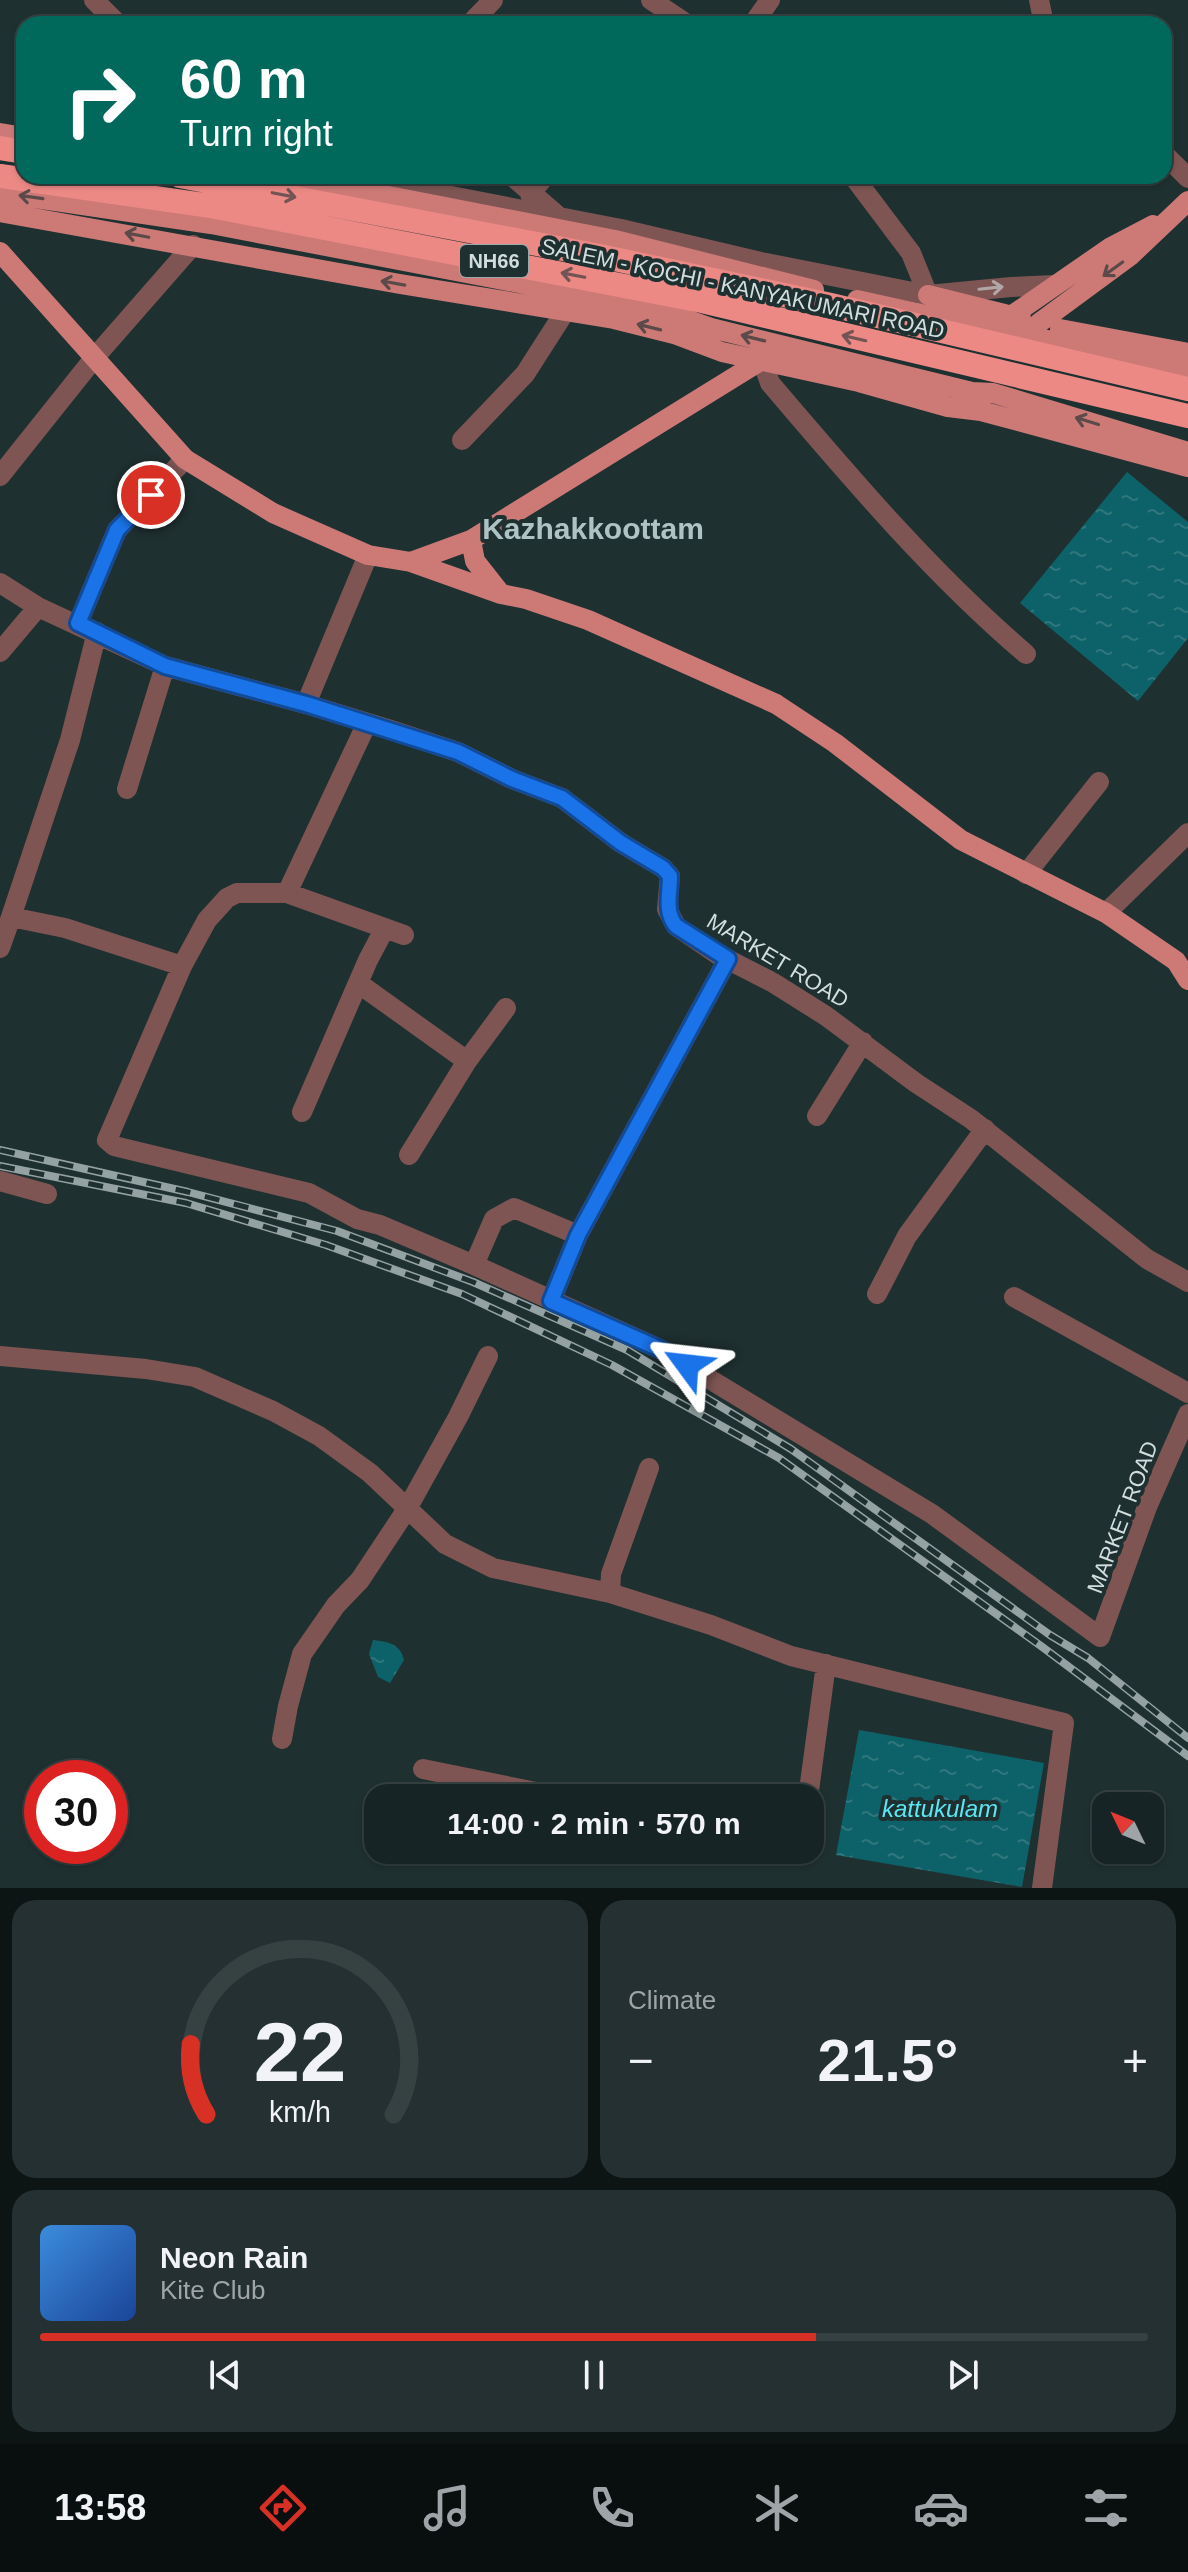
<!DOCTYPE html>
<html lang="en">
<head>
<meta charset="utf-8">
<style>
	:root { --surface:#172425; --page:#243032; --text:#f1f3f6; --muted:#9ea4a7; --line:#364142; --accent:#d93025 }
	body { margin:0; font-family:Arial,sans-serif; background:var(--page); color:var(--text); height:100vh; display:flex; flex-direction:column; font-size:30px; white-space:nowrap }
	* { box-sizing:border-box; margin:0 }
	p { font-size:26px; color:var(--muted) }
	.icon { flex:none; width:44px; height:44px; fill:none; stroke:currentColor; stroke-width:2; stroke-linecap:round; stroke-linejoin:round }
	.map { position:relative; height:1888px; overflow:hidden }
	.sheet { display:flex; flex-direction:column; gap:12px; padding:12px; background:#0d1414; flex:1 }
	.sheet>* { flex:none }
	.banner { position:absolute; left:16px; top:16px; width:1156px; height:168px; border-radius:24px; box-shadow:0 2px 6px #0004,0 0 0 2px var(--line); background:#00695c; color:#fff; overflow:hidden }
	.needle { width:52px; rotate:313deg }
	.controls { position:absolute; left:1092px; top:1792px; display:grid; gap:16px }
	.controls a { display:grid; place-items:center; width:72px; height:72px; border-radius:16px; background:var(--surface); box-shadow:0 2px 6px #0004,0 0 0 2px var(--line); font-size:40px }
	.speed { position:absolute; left:24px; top:1760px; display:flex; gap:16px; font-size:40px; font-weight:700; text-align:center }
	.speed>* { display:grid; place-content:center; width:104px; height:104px; border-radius:50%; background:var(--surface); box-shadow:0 2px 6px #0004,0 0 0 2px var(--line); line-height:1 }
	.speed .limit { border:12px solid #d22; background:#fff; color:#111 }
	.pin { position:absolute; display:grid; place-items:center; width:68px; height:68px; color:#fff; margin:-34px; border:4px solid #fff; border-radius:50%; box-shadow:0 2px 8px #0007 }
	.me { position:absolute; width:88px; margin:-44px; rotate:300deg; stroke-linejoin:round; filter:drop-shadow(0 0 6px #0008) }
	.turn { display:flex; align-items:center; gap:28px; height:168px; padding:0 32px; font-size:36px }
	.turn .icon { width:104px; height:104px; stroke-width:2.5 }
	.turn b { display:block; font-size:56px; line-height:68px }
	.big { font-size:60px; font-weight:700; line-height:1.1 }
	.sheet .card { flex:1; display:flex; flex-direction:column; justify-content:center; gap:12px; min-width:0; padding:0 28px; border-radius:24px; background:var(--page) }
	.sheet .dial { align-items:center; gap:0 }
	.dial svg { height:208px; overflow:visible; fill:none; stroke:var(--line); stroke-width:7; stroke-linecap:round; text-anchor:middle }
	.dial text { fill:var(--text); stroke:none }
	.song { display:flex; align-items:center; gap:24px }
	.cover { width:96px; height:96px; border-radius:12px; background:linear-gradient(135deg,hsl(210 70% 55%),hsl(220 70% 35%)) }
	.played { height:8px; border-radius:4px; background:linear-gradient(90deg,var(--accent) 70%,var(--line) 70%) }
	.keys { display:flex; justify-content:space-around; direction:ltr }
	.heat { display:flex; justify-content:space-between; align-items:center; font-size:44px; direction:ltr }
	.sheet .tiles { flex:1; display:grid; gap:12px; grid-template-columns:1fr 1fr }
	.card:last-child { grid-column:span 2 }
	.trip { position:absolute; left:364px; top:1784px; width:460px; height:80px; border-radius:24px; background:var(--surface); box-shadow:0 2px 6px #0004,0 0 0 2px var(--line); font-weight:700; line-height:80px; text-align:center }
	.menu { display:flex; height:128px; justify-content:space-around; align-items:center; background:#090e0f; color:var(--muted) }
	.menu .icon { width:56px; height:56px }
	.menu .active { color:var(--accent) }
	.menu b { font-size:36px; color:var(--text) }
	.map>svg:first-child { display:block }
	.water { fill:url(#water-ripples) }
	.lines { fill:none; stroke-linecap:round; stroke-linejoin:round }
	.minor { stroke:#7e5553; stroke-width:20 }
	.major { stroke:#cd7a77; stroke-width:20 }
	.highway { stroke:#ec8985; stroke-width:24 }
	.rail-casing { stroke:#95a2a3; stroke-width:8 }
	.rail { stroke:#1f3031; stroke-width:5; stroke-dasharray:15; stroke-linecap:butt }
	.oneway { stroke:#715453 }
	.oneway2 { stroke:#5c4a4a }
	.oneway3 { stroke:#b0a7a6 }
	.route-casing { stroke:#114b97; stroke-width:20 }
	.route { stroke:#1a73e8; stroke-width:14 }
	.labels { text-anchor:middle; stroke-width:8; stroke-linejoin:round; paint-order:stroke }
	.shield { fill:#1f3031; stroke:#9ca9aa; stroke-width:2 }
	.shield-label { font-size:20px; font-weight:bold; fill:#d2ddde }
	.street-label { font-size:22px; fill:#d2ddde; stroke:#1f3031 }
	.water-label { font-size:24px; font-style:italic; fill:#59e7f4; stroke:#1f3031 }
	.district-label { font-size:30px; font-weight:bold; fill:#afc3c5; stroke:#1f3031 }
</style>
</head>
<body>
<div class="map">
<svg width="1188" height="1888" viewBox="0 0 1188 1888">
	<defs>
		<pattern id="water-ripples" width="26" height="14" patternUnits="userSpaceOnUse" patternTransform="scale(2)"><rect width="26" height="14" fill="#0d6168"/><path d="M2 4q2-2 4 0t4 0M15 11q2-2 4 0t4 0" fill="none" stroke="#2f777d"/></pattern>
	</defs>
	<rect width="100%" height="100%" fill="#1f3031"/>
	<path class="water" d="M1127,472l61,50v116l-50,63 -118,-98z
		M373,1640c15,2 27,3 31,20l-14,23 -12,-6 -9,-23z
		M859,1730l185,33 -22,124 -186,-32z"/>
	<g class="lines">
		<path class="minor" d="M94,0l24,24
			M651,0l36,24
			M1039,0l5,24
			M470,24l23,-24
			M753,24l17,-24
			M1164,154l24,24
			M348,176l273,53 140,33 167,33 83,-8 43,-2
			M512,176l45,39
			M853,176l58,77 17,42 -3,10
			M530,194l15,-18
			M762,360l8,23c81,95 161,190 256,271
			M462,440l63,-66 41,-64
			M0,476l95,-119 98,-112
			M0,583l38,24 127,59 141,38 85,26 67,22 54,27 50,19 59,45 42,25 7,8 -3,33 9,17 41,28 55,28 54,34 90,67 55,36 176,140 41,23
			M78,623l39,-93 68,-71
			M97,632l-27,108 -59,177 54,11 117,38
			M0,652l38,-45
			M306,704l62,-149
			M127,789l38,-123
			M1026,874l73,-92
			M287,893l80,-170
			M1106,913l82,-80
			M404,935l-117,-42h-50l-10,5 -20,22 -25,46 -75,174 7,6 195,47 48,26 23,6 94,40 186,84 272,165 168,123 47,-130 41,-93
			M0,948l11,-31
			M358,983l109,78
			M302,1112l66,-152 17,-32
			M817,1116l46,-74
			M409,1155l58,-94 39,-53
			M0,1181l47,13
			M474,1265l20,-46 20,-11 64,27
			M877,1294l30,-58 78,-107
			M1014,1297l174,96
			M551,1301l27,-66 150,-276
			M0,1356l146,13 49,8 78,34 46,25 51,37 75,71 48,24 117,25
			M649,1468l-38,106 -1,19 101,32 80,31 273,67 -22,165
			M282,1739l6,-33 14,-52 34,-49 24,-25 47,-71 51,-92 30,-61
			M423,1769l142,29
			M808,1798l18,-134"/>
		<path class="major" d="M0,133l24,4
			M286,176l329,64 199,50
			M0,193l211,31 449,86 51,18 261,64 21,1 195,59
			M0,212l400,72 214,35 60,15 48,18 137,30 89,25 33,4 207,56
			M0,252l185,207 88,54 95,42 43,7 90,32 25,5 62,21 188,84 59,39 126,97 145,73 70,48 12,19
			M928,295l93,23
			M857,300l146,32 73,13
			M1060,329l128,24
			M998,340l13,-24 100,-69 42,-22
			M1024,346l15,-23 91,-67 58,-55
			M1080,346l108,26
			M471,540l4,21 26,33
			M411,562l60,-22 291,-180"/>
		<path class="highway" d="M0,148l24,4
			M0,176l211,30 491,95 486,115
			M180,176l420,80 231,49 357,84"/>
		<defs>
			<path id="rail" d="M0,1150l188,42 149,39 136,51 154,68 164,99 259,186 38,23 100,80
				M0,1166l186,37 140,42 136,49 150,71 167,93 262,188 147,110"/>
		</defs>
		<use href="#rail" class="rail-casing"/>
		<use href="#rail" class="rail"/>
	</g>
	<defs><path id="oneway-shaft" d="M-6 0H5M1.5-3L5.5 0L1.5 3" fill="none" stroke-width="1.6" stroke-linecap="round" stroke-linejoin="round" transform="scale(2)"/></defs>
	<g class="oneway">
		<use href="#oneway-shaft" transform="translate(284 195) rotate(11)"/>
		<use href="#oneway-shaft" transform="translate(573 275) rotate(-169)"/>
		<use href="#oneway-shaft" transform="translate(854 338) rotate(-167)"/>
	</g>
	<g class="oneway2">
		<use href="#oneway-shaft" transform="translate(31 197) rotate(-172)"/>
		<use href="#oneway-shaft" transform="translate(137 235) rotate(-169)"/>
		<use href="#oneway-shaft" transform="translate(1113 269) rotate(144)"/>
		<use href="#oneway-shaft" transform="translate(393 283) rotate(-170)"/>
		<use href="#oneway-shaft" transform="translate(649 327) rotate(-166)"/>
		<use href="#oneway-shaft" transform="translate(753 338) rotate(-166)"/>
		<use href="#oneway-shaft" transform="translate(1087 421) rotate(-163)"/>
	</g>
	<use class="oneway3" href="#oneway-shaft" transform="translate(991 288) rotate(-6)"/>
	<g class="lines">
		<defs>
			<path id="route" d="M151,495l-34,35 -39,93 87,43 141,38 152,48 54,27 50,19 59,45 42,25 7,8c0,18 -6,35 6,50l52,33 -150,276 -27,66 109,48 27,16"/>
		</defs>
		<use href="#route" class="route-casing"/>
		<use href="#route" class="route"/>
	</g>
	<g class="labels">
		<rect class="shield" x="460" y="245" width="68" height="32" rx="6"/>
		<g class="shield-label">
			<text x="494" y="268">NH66</text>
		</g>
		<g class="street-label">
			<text transform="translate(743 288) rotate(12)" y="8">SALEM - KOCHI - KANYAKUMARI ROAD</text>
			<text transform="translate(778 960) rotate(31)" y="8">MARKET ROAD</text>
			<text transform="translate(1122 1517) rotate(-69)" y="8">MARKET ROAD</text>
		</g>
		<g class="water-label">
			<text x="940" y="1817">kattukulam</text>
		</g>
		<g class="district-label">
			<text x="593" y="539">Kazhakkoottam</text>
		</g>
	</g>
</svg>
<div class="controls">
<a><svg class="needle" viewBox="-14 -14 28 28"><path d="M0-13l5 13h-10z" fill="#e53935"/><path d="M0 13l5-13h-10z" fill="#9ea4a7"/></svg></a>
</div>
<div class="speed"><div class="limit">30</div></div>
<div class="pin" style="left:151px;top:495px;background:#d93025"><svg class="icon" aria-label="arrive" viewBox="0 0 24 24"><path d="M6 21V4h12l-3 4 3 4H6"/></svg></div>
<svg class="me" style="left:687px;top:1365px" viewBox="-20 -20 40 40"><path d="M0-17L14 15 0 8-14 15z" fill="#1a73e8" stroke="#fff" stroke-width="4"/></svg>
<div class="trip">14:00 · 2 min · 570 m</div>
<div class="banner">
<div class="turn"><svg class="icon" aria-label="right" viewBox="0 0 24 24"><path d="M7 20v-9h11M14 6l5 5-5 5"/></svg><div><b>60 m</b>Turn right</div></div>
</div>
</div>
<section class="sheet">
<div class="tiles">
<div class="card dial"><svg viewBox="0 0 100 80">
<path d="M14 69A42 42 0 1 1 86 69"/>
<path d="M14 69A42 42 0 0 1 8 42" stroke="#d93025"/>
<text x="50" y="56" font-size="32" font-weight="700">22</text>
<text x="50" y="72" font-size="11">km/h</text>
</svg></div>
<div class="card"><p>Climate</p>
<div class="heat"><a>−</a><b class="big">21.5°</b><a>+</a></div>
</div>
<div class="card">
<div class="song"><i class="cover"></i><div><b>Neon Rain</b><p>Kite Club</p></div></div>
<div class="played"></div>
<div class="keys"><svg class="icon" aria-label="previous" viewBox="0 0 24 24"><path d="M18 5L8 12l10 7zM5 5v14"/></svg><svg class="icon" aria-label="pause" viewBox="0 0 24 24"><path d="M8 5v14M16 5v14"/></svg><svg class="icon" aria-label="next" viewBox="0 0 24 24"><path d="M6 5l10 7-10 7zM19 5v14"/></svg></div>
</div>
</div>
</section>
<nav class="menu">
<b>13:58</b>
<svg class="icon active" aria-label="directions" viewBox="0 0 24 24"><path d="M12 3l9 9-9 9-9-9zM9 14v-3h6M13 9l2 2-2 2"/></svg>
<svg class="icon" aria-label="music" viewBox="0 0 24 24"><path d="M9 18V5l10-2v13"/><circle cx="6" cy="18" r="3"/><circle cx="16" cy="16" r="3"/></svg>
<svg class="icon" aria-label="phone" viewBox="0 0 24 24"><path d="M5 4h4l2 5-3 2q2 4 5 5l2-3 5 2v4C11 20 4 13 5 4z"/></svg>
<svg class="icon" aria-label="climate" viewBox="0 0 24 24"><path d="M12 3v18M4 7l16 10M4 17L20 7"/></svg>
<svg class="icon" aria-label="car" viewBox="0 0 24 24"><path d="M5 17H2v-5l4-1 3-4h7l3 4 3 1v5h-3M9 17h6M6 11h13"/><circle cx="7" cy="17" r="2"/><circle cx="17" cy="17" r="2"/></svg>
<svg class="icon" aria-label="filters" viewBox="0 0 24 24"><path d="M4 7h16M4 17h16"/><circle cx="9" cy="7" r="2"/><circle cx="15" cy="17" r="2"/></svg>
</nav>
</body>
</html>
